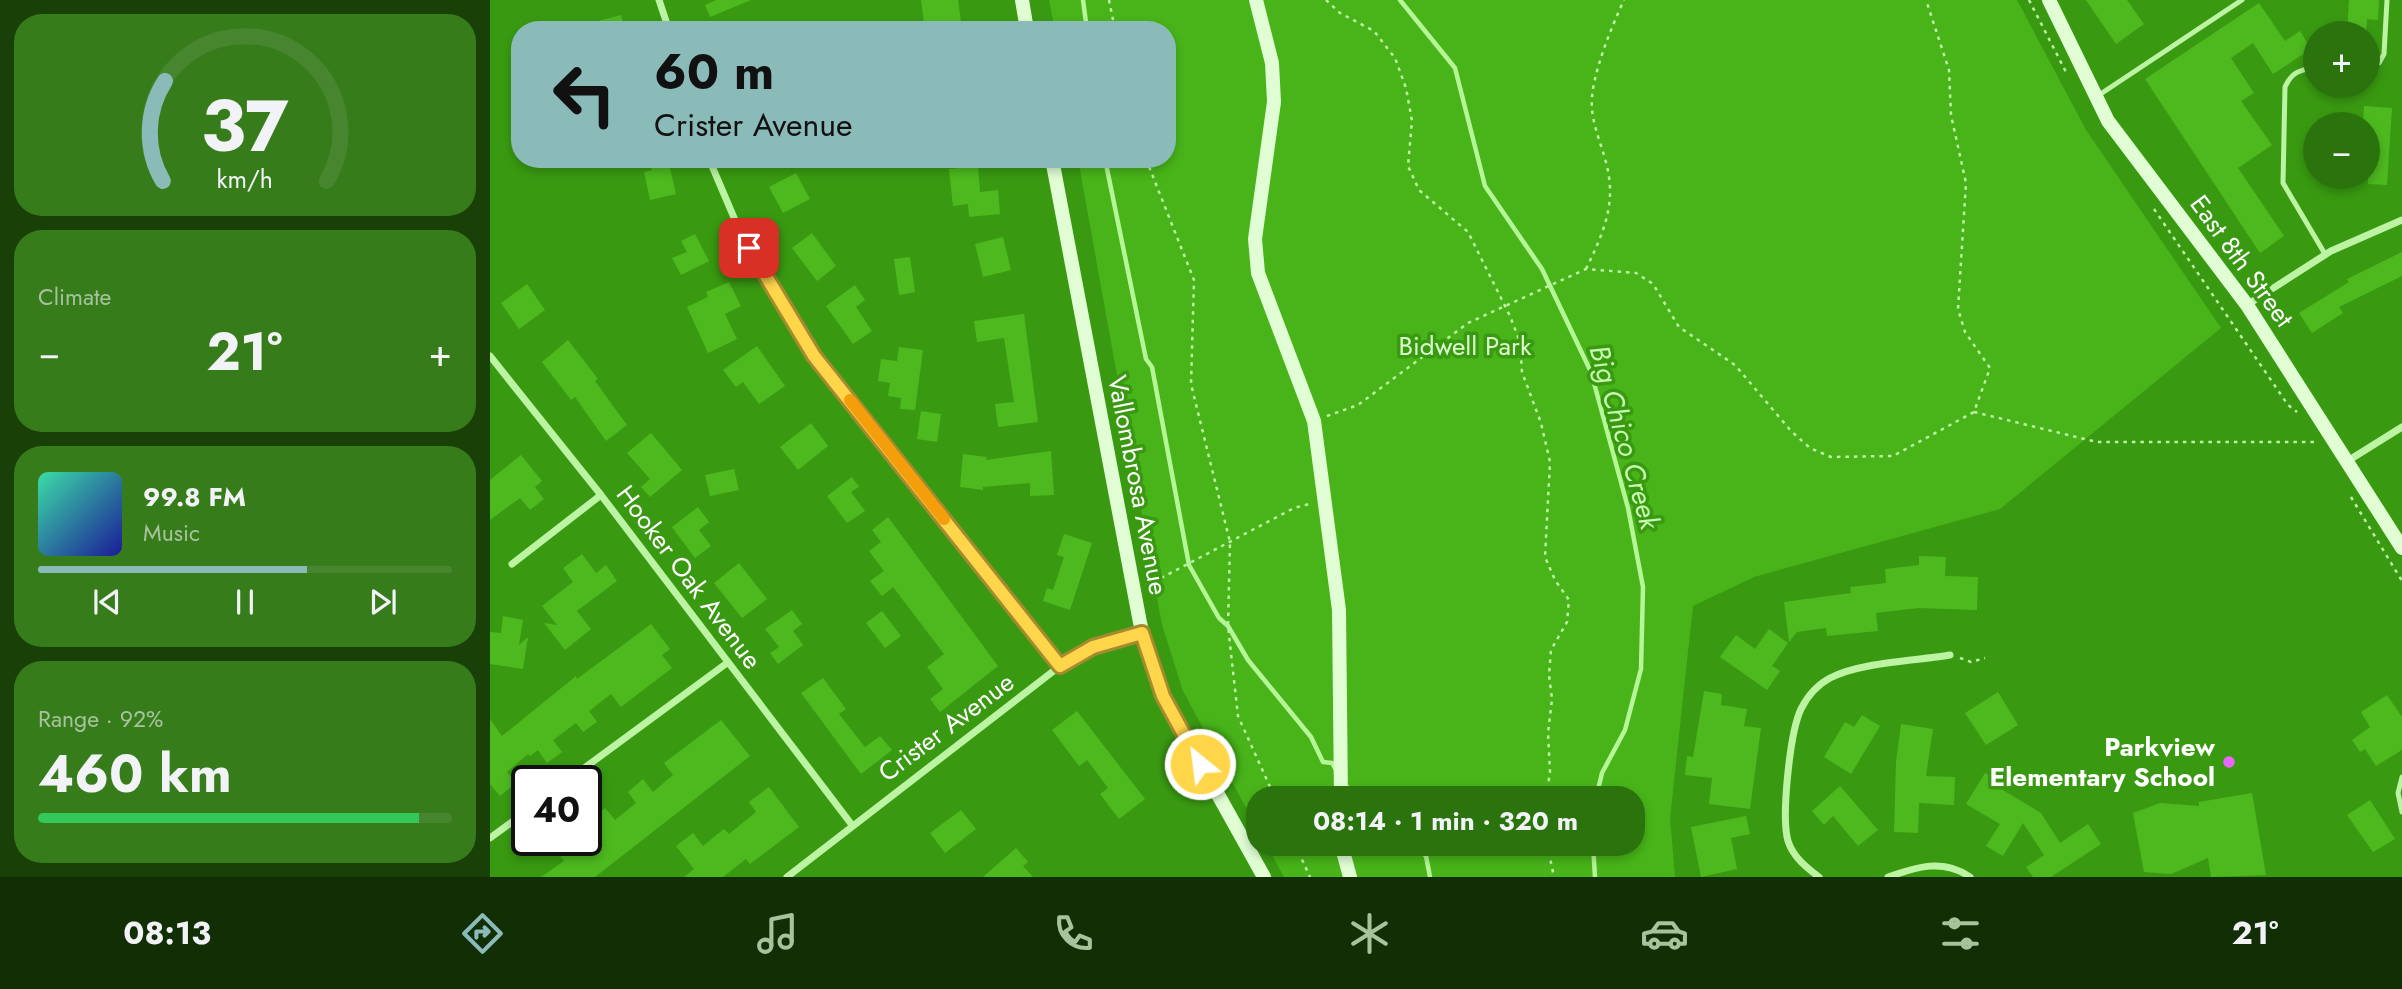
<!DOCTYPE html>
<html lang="en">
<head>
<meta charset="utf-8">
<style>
	:root { --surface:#2b740d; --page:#377c1b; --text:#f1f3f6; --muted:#a6c39d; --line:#47862e; --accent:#8bbbb9 }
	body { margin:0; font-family:Jost,sans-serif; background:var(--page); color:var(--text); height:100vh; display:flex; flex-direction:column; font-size:26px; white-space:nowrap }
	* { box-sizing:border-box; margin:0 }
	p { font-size:23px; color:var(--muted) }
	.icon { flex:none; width:38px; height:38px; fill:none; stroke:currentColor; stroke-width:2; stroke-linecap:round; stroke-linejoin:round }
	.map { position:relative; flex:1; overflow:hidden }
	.sheet { display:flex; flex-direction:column; gap:14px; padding:14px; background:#184007; width:490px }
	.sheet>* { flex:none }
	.top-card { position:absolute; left:21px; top:21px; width:665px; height:147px; border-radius:28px; box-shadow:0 4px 10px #0003; background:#8bbbb9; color:#111; overflow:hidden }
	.tools { position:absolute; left:1813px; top:21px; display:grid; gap:14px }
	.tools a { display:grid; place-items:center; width:77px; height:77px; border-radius:50%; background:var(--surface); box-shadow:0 4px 10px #0003; font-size:35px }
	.speed { position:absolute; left:21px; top:765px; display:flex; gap:14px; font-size:35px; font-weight:700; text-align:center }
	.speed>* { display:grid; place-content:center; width:91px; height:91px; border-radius:50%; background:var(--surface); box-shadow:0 4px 10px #0003; line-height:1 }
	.speed .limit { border:4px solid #111; border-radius:10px; background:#fff; color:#111 }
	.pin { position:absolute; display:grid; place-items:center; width:60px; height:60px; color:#fff; margin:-30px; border-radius:14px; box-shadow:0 4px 10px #0006 }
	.me { position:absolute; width:77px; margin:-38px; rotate:331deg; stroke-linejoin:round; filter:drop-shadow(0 0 5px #0008) }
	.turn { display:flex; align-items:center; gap:24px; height:147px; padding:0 28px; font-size:32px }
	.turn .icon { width:91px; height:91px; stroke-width:2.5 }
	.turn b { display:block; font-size:49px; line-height:60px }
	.big { font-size:52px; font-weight:700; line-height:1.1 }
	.sheet .card { flex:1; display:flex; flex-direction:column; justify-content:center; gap:10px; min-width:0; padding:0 24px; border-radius:28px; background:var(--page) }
	.sheet .dial { align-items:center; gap:0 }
	.dial svg { height:182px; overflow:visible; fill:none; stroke:var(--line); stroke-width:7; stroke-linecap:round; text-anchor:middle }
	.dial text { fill:var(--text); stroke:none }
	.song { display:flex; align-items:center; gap:21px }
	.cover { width:84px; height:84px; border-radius:10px; background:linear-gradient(135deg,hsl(160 70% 55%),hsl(240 70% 35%)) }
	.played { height:7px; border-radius:4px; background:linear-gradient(90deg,var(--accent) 65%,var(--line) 65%) }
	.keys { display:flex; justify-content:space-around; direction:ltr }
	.heat { display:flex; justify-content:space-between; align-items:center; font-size:38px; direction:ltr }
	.charge { height:10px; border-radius:5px; background:linear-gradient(90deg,#34c759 92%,var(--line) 0) }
	.trip { position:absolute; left:756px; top:786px; width:399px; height:70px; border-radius:28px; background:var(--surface); box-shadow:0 4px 10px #0003; font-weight:700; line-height:70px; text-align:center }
	.tab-bar { display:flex; height:112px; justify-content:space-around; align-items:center; background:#112e05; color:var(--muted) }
	.tab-bar .icon { width:49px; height:49px }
	.tab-bar .on { color:var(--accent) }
	.tab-bar b { font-size:32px; color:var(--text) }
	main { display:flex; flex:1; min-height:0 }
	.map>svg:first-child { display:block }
	.green { fill:#48b419 }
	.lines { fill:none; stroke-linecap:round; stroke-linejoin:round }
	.stream { stroke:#b5f796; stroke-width:4.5 }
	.building { fill:#4db91f }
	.path { stroke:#bcf4a4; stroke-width:2.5; stroke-dasharray:3.5 5; stroke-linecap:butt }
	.lane { stroke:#bcf4a4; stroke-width:5 }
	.street { stroke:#bcf4a4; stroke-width:7 }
	.secondary { stroke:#e0fdd4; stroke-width:14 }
	.route-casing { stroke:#a68a30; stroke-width:18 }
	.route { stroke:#ffd54a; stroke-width:12 }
	.slow { stroke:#f59e0b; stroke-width:12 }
	.poi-dot { fill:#e967ff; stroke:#399a11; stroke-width:2.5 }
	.labels { text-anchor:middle; stroke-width:7; stroke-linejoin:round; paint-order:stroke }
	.street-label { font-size:26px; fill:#fff; stroke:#399a11 }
	.park-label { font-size:26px; fill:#dbfecc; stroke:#399a11 }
	.poi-label { font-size:26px; font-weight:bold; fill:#fff; stroke:#399a11; text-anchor:end }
	.water-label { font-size:28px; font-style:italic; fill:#c7fbb0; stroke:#399a11 }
</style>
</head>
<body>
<main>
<section class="sheet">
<div class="card dial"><svg viewBox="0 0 100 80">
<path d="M14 69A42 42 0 1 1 86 69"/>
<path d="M14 69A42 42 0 0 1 15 25" stroke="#8bbbb9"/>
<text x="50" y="56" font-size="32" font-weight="700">37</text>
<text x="50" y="72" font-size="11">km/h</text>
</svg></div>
<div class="card"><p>Climate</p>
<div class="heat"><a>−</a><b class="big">21°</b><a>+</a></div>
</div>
<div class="card">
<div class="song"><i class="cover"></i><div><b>99.8 FM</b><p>Music</p></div></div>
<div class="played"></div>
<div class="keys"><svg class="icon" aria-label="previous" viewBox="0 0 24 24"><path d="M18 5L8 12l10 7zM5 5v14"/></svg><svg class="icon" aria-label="pause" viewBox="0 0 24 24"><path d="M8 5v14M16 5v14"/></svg><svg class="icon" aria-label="next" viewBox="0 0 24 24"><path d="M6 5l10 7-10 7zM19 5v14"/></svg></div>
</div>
<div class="card"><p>Range · 92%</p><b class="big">460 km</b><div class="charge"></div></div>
</section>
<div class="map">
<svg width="1912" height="877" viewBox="0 0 1912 877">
	<rect width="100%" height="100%" fill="#399a11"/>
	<path class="green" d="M559,0h968l69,130 135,198 -221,181 -246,68 -61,29 -23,212 5,59h-391l-18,-33h367v-46h-375v32l-75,-139 -21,-66 -84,-466h89v-129h-112z"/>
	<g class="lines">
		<path class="stream" d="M593,0l4,30
			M910,0l55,68 30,118 57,83 49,103 37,136 15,79 -2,82 -16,61 -23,43 -6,25
			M615,159l41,200 6,8 37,198 30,53 9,8 20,34 63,77 12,25 9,1 4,7
			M856,786l14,12
			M922,844l14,12 4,21
			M1103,844l2,33"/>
	</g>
	<path class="building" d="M226,0h35l-41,17 -5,-12z
		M431,0h37l4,30h-37z
		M1596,0h41l17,24 -28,20z
		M1859,0h30l-1,20 -11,-1 -1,14h-19z
		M1769,3l26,38 15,-10 11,18 -38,25 -20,-31 -22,15 23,35 -13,8 31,44 -34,23 46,68 -24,17 -115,-174z
		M131,15l4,15h-42l-1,-5z
		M1874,106l28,2 -5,77 -19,-1v-60h-5z
		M159,159h19l8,35 -26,6 -6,-28 8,-2z
		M488,166l2,26 18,-2 2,24 -31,3 -1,-13 -15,2 -4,-37z
		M306,173l14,26 -27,14 -14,-26z
		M322,233l24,33 -19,15 -25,-33z
		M205,234l14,27 -28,14 -9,-17 15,-6 -6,-11z
		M513,237l8,33 -28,7 -8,-33z
		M1912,252v24l-63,31 4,6 -31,20 -13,-20 50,-31 -2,-3z
		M420,257l5,35 -16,3 -5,-36z
		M239,282l12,24 -16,8 12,25 -29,14 -21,-46 21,-10 -2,-5z
		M37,284l18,26 -26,19 -18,-26z
		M365,285l10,15 -9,7 16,24 -19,13 -27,-38z
		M534,314l14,108 -40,5 -3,-23 19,-2 -10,-64 -27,4 -3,-21z
		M78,340l30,39 -3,2 32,44 -21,16 -31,-44 -4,3 -29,-38z
		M267,346l28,40 -26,18 -16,-22 -7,5 -13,-17z
		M409,347l24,3 -8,60 -15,-1 1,-11 -13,-2 2,-13 -12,-2 3,-22 16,2z
		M431,411l20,3 -4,28 -20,-3z
		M321,423l17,23 -30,24 -18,-23z
		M161,433l31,37 -32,27 -9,-10 9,-8 -23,-26z
		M561,451l3,44 -24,1v-13l-47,4v3l-23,-3 3,-33 24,3 -1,3z
		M31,455l21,26 -7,6 9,12 -14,11 -10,-12 -30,22v-40z
		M244,469l5,21 -29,6 -5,-21z
		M362,477l7,10 -8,5 14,19 -18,12 -20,-27z
		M208,507l11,15 -10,8 12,16 -16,12 -23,-31z
		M398,517l110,149 -58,46 -10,-13 13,-10 -16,-22 17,-13 -51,-67 -11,9 -12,-15 14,-10 -15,-20 12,-9 -9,-12z
		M574,534l28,9 -22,67 -27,-9 4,-13 6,2 11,-33 -7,-2z
		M92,554l14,19 10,-8 11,16 -40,30 14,18 -26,21 -21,-27 13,2 -15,-19 31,-24 -10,-14z
		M1429,556l27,1 -1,19 33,1 -1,33 -58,-2 -43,5 2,18 -51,5 -1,-8 -29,4 -8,10 -5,-40 67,-9 -1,-6 36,-4 -1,-14 34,-4z
		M249,563l28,36 -25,19 -28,-35z
		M302,610l10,14 -9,7 10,14 -25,19 -8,-11 9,-6 -14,-18z
		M392,611l19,25 -16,12 -19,-25z
		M13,616l20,4 -4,25 9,-8 -5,32 -33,-5v-32l11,1z
		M161,624l19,25 -8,6 10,13 -51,39 -10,-13 -22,17 8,11 -14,10 -7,-9 -23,17 9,12 -15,11 -9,-13 -8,6 -2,-2 -21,18 9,11 -16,13 -10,-12v-65l12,17 74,-60 1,3z
		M1279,629l19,14 -16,23 8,5 -13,19 -47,-33 16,-22 19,14z
		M333,678l23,31 -7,5 26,33 15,-11 12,14 -31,24 -60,-81z
		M1214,691l18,3 -1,11 26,4 -3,17 17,2 -11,81 -41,-5 3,-26 -27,-3 2,-19 6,1z
		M1508,692l20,33 -32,20 -21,-32z
		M1897,695l15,22v33l-26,16 -11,-17 -5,3 -8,-12 18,-13 -9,-15z
		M587,711l68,88 -26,20 -19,-25 8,-6 -21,-28 -8,6 -27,-36z
		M1372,715l18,11 -29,48 -27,-17 21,-35 9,5z
		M231,720l29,36 -155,121h-54l23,-16 -10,-13 10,-8h22v-17l19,-15 10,12 21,-17 -8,-11 15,-13 10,13 20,-17 -9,-12z
		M1411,724l32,5 -7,47 29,1 -1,28 -35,-2 -1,30 -24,-1 2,-70z
		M1495,773l19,11 -3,5 40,24 19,30 28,-19 13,20 -50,33h-18l-7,-10 18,-12 -21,-32 -20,33 -17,-10 14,-22 -34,-20z
		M1350,786l38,44 -20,16 -25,-30 -9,9 -12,-14z
		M279,787l30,40 -49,37 -4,-5 -23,18h-39l10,-8 -18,-23 17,-13 10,13 21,-17 5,5 27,-22 -7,-10z
		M1762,793l14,82 -55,2 -3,-19 -37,16 -27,-2 -11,-59 27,-10 39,3v-4z
		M1880,800l25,39 -22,13 -26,-37z
		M471,810l15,19 -31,24 -15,-20z
		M1256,816l4,18 -19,4 6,31 -36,8 -10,-50z
		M526,848l12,14 -5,4 10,11h-50z"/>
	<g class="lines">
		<path class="path" d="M619,0l6,30
			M836,0l14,13 34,18 21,27 11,30 6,33 -4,45 11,24 49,42 42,84 10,26 2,30 19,51 9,39 -5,95 10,23 14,20 -2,22 -16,28 -2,25 3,24 -4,34 2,39 -4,26
			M1539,0l38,74
			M656,159l48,121 -3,104 39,158 -2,84 10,90 37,82
			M1664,209l134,196 9,7
			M1096,269c14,-29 28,-58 23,-92 -3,-23 -15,-45 -17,-68 -3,-29 20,-83 32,-109
			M1484,412l123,30h220
			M837,416l31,-11 110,-82 118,-54 50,4 17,11 26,43 56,38 56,66 19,17 21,9 62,-1 81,-44 16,-44 -25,-36 -7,-23 8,-126 -15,-68 -2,-45 -23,-70
			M1861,497l51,84
			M656,586l148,-78 15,-4
			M1470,658l11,4 14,-4
			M805,844l15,33
			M1057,844l7,33"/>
		<path class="lane" d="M1825,68c-16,2 -23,4 -30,19l-2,96 42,71
			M1878,68l11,-5 5,-9 3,-54
			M1606,97l146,-97
			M1912,777l-4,16 4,19"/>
		<path class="street" d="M169,0l10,30
			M219,159l29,68 34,63 42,67 246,309
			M1757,305l84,-54 71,-31
			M0,356l111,139 251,330
			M1856,462l56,-35
			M22,564l89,-69
			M78,780l159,-117
			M0,838l37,-27
			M297,877l273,-211 33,-19 49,-14
			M1329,877c-12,-9 -26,-20 -31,-36 -7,-24 2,-109 13,-132 6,-12 16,-24 29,-31 31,-16 85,-17 120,-23
			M1398,877c28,-10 56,-19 82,0"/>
		<path class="secondary" d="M532,0l5,30
			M766,0l16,63 2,39 -19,137 3,34 56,148 25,189 2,188
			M1559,0l59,121 139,184 155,243
			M562,159l90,474 21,63 101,181
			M851,844l9,33"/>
	</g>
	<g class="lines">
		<defs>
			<path id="route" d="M259,248l65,108 246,310 33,-19 49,-14 21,63 37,68"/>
		</defs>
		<use href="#route" class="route-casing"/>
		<use href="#route" class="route"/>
		<path class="slow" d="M360,400l94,119"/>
	</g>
	<circle class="poi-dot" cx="1739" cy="762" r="7"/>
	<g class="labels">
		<g class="street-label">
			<text transform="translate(1752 261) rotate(54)" y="9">East 8th Street</text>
			<text transform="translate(648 485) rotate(79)" y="9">Vallombrosa Avenue</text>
			<text transform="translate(199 577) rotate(53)" y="9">Hooker Oak Avenue</text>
			<text transform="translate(456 727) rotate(-37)" y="9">Crister Avenue</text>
		</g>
		<g class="park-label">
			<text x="975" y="355">Bidwell Park</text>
		</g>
		<g class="poi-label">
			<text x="1725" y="756">Parkview<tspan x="1725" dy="30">Elementary School</tspan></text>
		</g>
		<g class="water-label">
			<text transform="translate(1135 437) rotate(74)" y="10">Big Chico Creek</text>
		</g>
	</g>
</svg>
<div class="tools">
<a>+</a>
<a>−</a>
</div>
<div class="speed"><div class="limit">40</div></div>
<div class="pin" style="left:259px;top:248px;background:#d93025"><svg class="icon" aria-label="arrive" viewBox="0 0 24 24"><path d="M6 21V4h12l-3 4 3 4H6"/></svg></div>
<svg class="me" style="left:710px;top:764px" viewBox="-20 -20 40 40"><circle r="17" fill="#ffd54a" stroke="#fff" stroke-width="3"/><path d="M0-11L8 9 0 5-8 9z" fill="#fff"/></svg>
<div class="trip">08:14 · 1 min · 320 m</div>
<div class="top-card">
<div class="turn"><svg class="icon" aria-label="left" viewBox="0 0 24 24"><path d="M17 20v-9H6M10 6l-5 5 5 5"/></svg><div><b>60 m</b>Crister Avenue</div></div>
</div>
</div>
</main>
<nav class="tab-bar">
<b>08:13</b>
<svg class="icon on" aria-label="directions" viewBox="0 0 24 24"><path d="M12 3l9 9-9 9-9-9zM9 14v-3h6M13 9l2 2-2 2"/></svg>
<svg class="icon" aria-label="music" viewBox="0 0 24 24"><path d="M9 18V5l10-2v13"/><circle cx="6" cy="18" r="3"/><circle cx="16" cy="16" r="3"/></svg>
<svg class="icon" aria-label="phone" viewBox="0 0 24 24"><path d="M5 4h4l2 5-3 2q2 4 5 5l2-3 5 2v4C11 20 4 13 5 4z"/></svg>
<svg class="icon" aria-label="climate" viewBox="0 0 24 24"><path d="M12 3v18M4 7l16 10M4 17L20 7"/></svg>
<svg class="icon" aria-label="car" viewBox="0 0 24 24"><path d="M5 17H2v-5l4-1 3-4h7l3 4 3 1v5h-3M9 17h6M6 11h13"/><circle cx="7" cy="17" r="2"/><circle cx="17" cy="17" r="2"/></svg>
<svg class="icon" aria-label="filters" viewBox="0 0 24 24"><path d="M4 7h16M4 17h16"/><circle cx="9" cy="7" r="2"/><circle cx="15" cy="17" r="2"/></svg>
<b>21°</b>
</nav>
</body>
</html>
